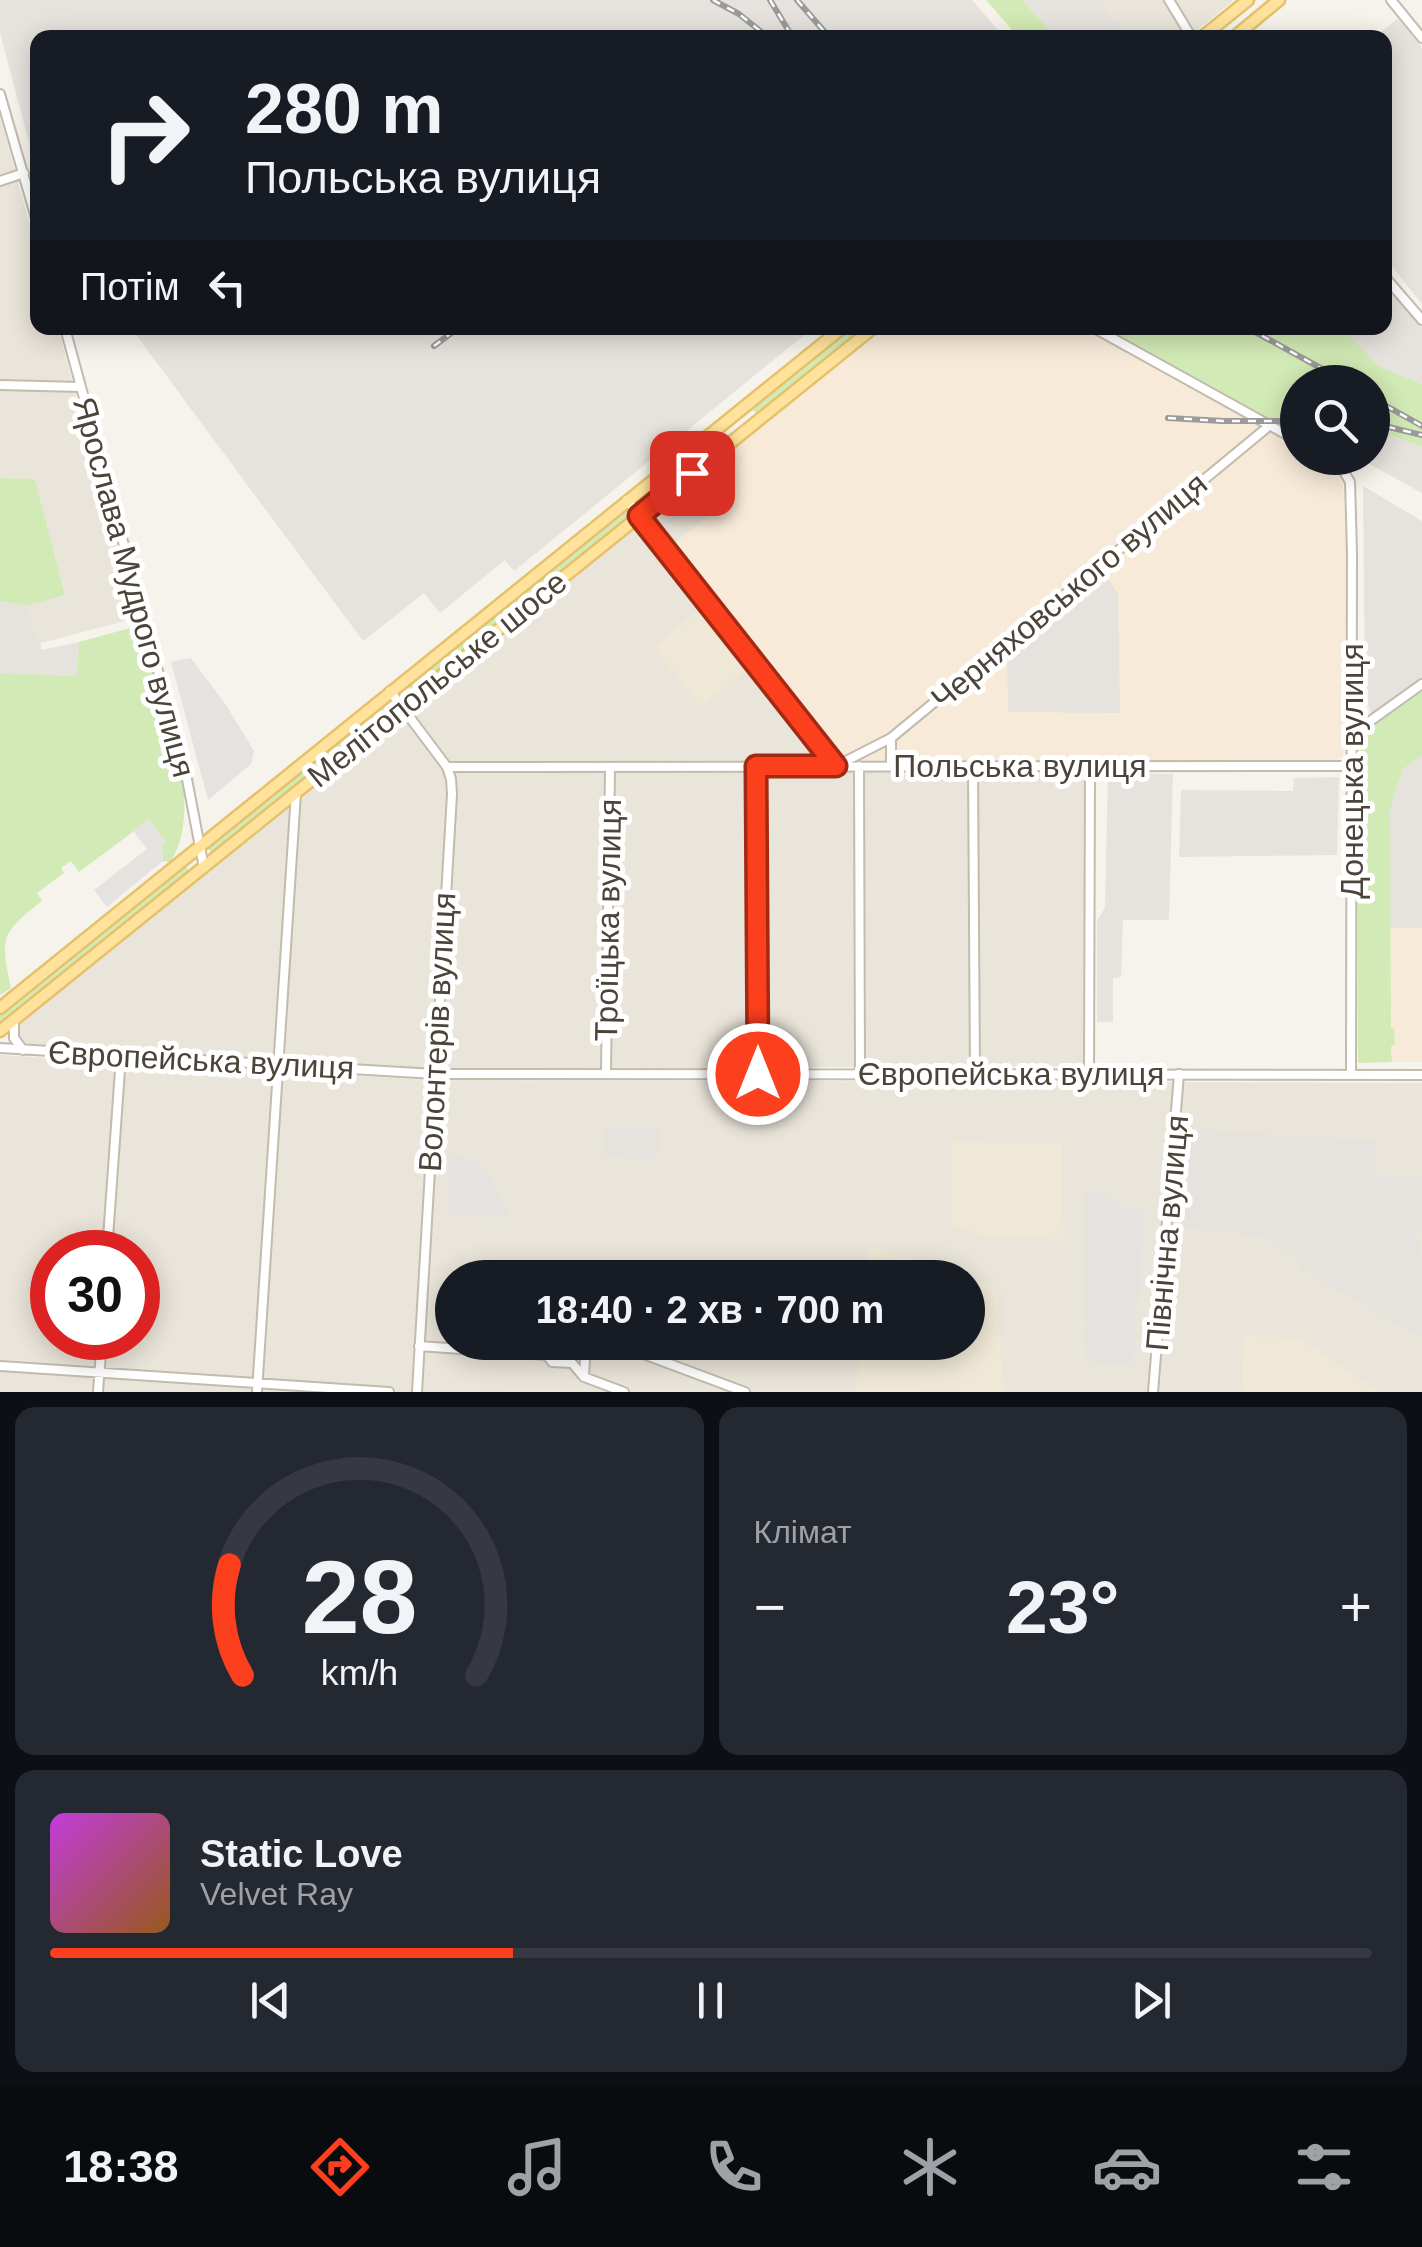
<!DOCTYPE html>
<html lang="uk">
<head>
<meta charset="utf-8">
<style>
	:root { --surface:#171b24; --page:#242831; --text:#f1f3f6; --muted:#9ea1a6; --line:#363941; --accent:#fc3f1d }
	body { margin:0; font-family:Arial,sans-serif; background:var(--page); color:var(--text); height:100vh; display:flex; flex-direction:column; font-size:38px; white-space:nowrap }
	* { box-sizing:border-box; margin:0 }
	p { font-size:32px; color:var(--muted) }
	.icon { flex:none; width:55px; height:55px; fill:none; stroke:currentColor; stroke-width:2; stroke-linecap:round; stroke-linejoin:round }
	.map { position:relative; height:1392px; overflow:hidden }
	.sheet { display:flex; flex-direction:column; gap:15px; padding:15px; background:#0d0f14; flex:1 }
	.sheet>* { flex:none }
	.top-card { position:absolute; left:30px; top:30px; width:1362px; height:305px; border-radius:20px; box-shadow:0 5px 25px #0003; background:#171b24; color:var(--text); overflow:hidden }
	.buttons { position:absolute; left:1280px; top:365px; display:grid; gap:20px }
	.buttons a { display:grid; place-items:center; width:110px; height:110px; border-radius:50%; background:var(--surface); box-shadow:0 5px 25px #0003; font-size:50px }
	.speed { position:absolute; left:30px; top:1230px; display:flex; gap:20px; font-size:50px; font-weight:700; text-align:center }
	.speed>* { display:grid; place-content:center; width:130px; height:130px; border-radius:50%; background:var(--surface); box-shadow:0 5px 25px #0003; line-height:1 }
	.speed .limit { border:15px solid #d22; background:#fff; color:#111 }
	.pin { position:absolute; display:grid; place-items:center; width:85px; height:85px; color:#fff; margin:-42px; border-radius:20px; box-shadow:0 5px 15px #0006 }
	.me { position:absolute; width:110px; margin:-55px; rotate:0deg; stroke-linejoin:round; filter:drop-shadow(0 0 8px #0008) }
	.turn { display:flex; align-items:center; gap:35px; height:210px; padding:0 50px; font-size:45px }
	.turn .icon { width:130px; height:130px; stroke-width:2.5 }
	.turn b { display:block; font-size:70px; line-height:85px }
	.then { display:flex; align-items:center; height:95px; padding:0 50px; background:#0003; gap:20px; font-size:38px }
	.big { font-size:75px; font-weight:700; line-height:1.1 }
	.sheet .card { flex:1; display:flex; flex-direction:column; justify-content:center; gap:15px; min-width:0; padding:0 35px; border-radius:20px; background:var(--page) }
	.sheet .dial { align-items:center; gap:0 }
	.dial svg { height:260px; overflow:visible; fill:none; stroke:var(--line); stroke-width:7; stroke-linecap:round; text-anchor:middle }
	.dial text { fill:var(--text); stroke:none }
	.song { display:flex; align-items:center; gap:30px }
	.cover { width:120px; height:120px; border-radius:15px; background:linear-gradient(135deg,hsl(290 70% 55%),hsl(30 70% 35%)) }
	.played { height:10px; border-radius:5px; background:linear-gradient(90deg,var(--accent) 35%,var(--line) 35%) }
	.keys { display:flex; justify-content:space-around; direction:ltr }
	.heat { display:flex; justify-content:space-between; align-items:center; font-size:55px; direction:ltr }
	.sheet .tiles { flex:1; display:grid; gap:15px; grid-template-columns:1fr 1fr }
	.card:last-child { grid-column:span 2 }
	.trip { position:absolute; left:435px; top:1260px; width:550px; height:100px; border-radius:50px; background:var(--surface); box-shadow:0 5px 25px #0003; font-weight:700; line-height:100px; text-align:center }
	.dock { display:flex; height:160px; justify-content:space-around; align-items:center; background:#090b0e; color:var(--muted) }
	.dock .icon { width:70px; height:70px }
	.dock .on { color:var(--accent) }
	.dock b { font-size:45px; color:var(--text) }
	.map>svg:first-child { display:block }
	.residential { fill:#eae5da; fill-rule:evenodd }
	.commercial { fill:#f7ead8 }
	.industrial { fill:#e6e2dd }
	.education { fill:#efe8d6 }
	.green { fill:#d2eab5 }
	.parking { fill:#e5e3e0 }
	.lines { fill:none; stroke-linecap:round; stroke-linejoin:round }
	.minor-casing { stroke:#c2bbae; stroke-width:12 }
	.major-casing { stroke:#e6c16a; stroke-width:15 }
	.minor { stroke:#fff; stroke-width:8 }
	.major { stroke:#ffe39c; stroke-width:10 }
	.rail-casing { stroke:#9a9a9a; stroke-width:6 }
	.rail { stroke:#fff; stroke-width:2.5; stroke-dasharray:8; stroke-linecap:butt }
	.route-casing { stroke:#a42913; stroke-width:25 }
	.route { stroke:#fc3f1d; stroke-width:18 }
	.labels { text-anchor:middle; stroke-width:10; stroke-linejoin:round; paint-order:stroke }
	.street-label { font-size:32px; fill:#4b4439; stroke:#fff }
</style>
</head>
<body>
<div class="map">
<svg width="1422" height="1392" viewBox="0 0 1422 1392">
	<rect width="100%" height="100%" fill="#f6f3ec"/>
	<path class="residential" d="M1101,0h133l-47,38 -62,-1z
		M0,116l37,137 1,75h20l78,290 -95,25 -16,-37 40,-12 -30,-114 -35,-2z
		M686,486l23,29 -40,33 168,215 -387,2 -36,-48 -2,-7 3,-6z
		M400,715h3l42,53h644l-2,298 -660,3 -401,-23 -5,-5 -4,-6 2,-11z
		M0,1055l430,25 -19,312h-411zM52,1252h86v86h-86z
		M439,1080l983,3v309h-1001zM452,1278h516v64h-516z"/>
	<path class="commercial" d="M884,328h200l213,118 1,12 23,1 16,15 6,12 4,68 -1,195 -5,9 -9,3 -495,2 -168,-215 40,-33 -23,-29z
		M1390,928h32v134h-30z"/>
	<path class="industrial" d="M0,0h972l32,37 -966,1 -1,135 -37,-140z
		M1022,0h79l24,37h-69z
		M1398,18l24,30v256l-37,-46v-220l-10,-1z
		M1394,295l28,33v56l-43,-18 -33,-34 6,-4h33v-26z
		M131,328h682l-299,243 -9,-11 -65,53 -16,-20 -61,48z
		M1373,429l49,18v46l-60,-33 -1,-2h11z
		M1363,486l59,35v158l-50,36 -7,-18z
		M1102,571l16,22 2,120 -112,-1 -1,-64z
		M0,601l25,5 16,37v7l38,-8 -2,34 -77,-3z
		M1422,756v172h-32v-118l13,-41z
		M1108,773l65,1 -4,146h-46l-2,57 -8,1v44h-16v-102l8,-12z
		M1339,777l-2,78 -158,2 2,-67 112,1 1,-13z
		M604,1127l55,1 -1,31 -55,-2z
		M1191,1129l185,12 2,36 44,1v52l-6,1 6,33v74l-120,-68 -6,-13 -38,-21 -78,-8z"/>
	<path class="education" d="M702,607l48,60 -49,39 -47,-59z
		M952,1142l110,2 1,95 -76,-2 -35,-12z
		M870,1247l126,39 8,106h-147l1,-49 110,-1v-64l-102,-1z
		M1244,1335l59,4 75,53h-137z"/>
	<path class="green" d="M986,0h36l34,37h-38z
		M850,328h13l-105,85 -4,-1 -2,-6z
		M1102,328h230l14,4 33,34 43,18v63l-49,-18 -1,-47h-74l-1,54z
		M0,478l35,1 30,116 -40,11 -25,-5z
		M626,509h5v6l-218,176h-4l-2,-7z
		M141,625l43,163c1,26 1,52 -14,74l-7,-1 -1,-15 -13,-26 -70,52 -8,-11 -10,7 3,5 -27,20 5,8c-41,32 -42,36 -31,87l-11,7v-322l77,3 2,-34z
		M1422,679v77l-19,13 -13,41 1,217 3,2 1,15 -4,3 1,15 -34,1 -1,-327 15,-21z
		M387,702h5v6l-178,144h-4l-2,-6z
		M183,867l5,1v6l-188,151v-11z"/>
	<path class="parking" d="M191,658l35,47 28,46 -3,13 -43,36 -37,-138z
		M149,819l17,23 -4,4 1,15 -56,46 -13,-17 53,-41 -14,-18z
		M450,1155l15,1 27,23 18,39 -62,-3z
		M1085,1193h26v5l11,9 23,2 -12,155 -47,-2z"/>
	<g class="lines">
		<defs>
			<path id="minor" d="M1169,0l23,38
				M1391,0l31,38
				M0,94l38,131
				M0,181l24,-8
				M1385,277l37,43
				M65,328l121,446 18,94
				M1094,328l204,113
				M0,385l80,2
				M1329,458l14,12 7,12 2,71 -1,521
				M627,500l209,266 55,-28
				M390,691l57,76 4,12 1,15 -35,598
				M1352,734l70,-50
				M859,766l1,308
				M891,766v-28l378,-312
				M973,766l2,308
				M447,767l905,-1
				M757,767l1,307
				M14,1020v18l9,12
				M0,1048l435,26 987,1
				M606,1074l4,-307
				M1089,1074l1,-308
				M107,1252l14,-196
				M611,1342l134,50
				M419,1346l128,9 5,7 20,1 12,14 40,15
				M0,1366l389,26
				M584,1377l2,-35
				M98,1392l4,-54
				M257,1392l39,-599
				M1153,1392l26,-318"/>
			<path id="major" d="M1201,38l47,-38
				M1233,38l46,-38
				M0,1008l842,-680
				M0,1031l873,-703"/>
		</defs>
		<use href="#minor" class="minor-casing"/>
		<use href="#major" class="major-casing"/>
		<use href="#minor" class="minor"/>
		<use href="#major" class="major"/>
		<defs>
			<path id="rail" d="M713,0l26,14 30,24
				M770,0l23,38
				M797,0l33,38
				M1248,328l98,54
				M434,346l24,-18
				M1372,398l50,28
				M1168,418l55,3h75
				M1372,423l50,12"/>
		</defs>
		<use href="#rail" class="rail-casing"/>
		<use href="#rail" class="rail"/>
	</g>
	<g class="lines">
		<defs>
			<path id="route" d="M692,473l-53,43 197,250h-80l2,308"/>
		</defs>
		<use href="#route" class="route-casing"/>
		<use href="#route" class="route"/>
	</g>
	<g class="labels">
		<g class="street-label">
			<text transform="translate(134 587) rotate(75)" y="11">Ярослава Мудрого вулиця</text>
			<text transform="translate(1069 591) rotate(-40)" y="11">Черняховського вулиця</text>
			<text transform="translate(437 679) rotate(-39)" y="11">Мелітопольське шосе</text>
			<text x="1020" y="777">Польська вулиця</text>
			<text transform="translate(1352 771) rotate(-90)" y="11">Донецька вулиця</text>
			<text transform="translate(608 920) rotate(-89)" y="11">Троїцька вулиця</text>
			<text transform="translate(437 1032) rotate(-87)" y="11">Волонтерів вулиця</text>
			<text transform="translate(201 1060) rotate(3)" y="11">Європейська вулиця</text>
			<text x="1011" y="1085">Європейська вулиця</text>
			<text transform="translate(1167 1233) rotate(-85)" y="11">Північна вулиця</text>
		</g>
	</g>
</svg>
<div class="buttons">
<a><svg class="icon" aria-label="search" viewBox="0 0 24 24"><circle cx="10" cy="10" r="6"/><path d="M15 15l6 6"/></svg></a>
</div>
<div class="speed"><div class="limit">30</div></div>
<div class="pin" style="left:692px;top:473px;background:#d93025"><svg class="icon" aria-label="arrive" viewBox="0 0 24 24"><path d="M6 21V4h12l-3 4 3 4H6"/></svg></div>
<svg class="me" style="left:758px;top:1074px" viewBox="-20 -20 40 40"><circle r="17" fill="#fc3f1d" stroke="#fff" stroke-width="3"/><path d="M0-11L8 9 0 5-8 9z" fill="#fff"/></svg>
<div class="trip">18:40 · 2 хв · 700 m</div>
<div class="top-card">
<div class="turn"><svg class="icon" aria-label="right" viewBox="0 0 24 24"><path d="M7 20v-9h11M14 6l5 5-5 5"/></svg><div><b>280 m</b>Польська вулиця</div></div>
<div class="then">Потім<svg class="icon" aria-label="left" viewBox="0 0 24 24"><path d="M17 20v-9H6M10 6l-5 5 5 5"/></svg></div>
</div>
</div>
<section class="sheet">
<div class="tiles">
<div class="card dial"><svg viewBox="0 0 100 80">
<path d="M14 69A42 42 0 1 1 86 69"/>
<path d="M14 69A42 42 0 0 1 10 35" stroke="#fc3f1d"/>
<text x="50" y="56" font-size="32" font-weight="700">28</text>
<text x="50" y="72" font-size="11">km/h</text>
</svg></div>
<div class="card"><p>Клімат</p>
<div class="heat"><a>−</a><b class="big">23°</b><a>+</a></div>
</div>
<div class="card">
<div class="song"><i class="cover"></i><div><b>Static Love</b><p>Velvet Ray</p></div></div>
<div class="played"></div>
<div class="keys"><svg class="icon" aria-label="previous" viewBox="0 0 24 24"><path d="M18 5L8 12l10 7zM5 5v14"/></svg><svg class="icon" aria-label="pause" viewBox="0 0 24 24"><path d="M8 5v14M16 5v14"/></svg><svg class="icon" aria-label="next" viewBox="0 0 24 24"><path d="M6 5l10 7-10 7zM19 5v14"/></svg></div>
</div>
</div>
</section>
<nav class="dock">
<b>18:38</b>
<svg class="icon on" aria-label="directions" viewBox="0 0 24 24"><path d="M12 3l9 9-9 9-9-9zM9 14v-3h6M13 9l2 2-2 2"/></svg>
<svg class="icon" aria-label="music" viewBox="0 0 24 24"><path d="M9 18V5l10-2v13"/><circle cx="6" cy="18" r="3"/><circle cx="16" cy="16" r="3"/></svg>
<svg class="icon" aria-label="phone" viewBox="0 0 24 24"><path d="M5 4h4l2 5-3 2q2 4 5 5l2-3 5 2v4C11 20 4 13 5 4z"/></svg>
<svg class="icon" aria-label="climate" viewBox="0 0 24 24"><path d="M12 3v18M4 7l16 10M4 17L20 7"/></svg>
<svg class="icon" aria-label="car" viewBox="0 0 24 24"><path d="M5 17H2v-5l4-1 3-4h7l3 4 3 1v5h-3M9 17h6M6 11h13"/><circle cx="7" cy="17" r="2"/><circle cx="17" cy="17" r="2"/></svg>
<svg class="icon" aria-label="filters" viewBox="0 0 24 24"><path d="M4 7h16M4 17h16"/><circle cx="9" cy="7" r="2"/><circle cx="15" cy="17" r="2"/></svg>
</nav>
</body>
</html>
